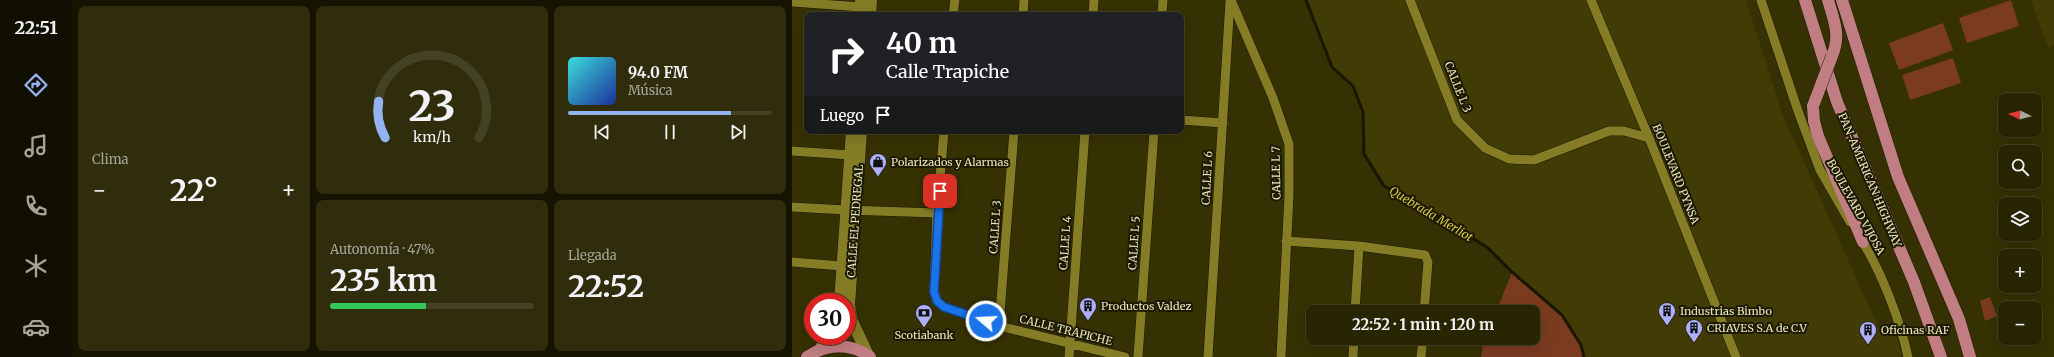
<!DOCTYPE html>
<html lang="es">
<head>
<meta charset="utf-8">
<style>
	:root { --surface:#282502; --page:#302d0c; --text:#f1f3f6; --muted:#a5a599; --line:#444224; --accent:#95b2f1 }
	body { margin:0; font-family:Merriweather,serif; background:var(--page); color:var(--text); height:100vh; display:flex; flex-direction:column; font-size:15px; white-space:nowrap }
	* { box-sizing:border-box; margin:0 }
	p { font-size:13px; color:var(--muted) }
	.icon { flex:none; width:22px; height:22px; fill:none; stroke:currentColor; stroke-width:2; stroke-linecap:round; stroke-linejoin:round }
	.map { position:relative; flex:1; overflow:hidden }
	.panel { display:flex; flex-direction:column; gap:6px; padding:6px; background:#161401; width:720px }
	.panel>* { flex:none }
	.top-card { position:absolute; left:12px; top:12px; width:380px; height:122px; border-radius:8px; box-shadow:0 4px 16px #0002,0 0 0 1px var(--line); background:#202124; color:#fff; overflow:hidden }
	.needle { width:26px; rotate:276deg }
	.tools { position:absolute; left:1206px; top:93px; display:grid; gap:8px }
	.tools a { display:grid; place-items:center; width:44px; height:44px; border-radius:8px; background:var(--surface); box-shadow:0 4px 16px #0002,0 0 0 1px var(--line); font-size:20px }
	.speed { position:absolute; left:12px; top:293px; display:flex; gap:8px; font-size:20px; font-weight:700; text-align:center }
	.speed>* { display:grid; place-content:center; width:52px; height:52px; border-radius:50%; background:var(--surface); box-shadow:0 4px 16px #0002,0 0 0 1px var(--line); line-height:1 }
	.speed .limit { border:6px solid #d22; background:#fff; color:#111 }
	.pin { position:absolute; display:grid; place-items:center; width:34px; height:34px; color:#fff; margin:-17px; border-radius:8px; box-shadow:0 2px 6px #0006 }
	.me { position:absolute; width:44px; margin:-22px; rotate:289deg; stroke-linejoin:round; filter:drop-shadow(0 0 3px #0008) }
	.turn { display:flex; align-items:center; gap:14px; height:84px; padding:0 16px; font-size:18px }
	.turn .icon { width:52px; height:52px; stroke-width:2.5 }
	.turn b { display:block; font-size:28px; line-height:34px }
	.then { display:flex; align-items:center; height:38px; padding:0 16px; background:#0003; gap:8px; font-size:15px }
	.big { font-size:30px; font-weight:700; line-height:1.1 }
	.panel .widget { flex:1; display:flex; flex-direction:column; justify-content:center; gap:6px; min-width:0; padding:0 14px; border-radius:8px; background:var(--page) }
	.panel .dial { align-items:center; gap:0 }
	.dial svg { height:104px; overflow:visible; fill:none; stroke:var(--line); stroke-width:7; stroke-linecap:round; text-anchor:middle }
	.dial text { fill:var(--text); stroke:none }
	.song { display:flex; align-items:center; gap:12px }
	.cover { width:48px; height:48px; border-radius:6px; background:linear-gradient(135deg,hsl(180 70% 55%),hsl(230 70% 35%)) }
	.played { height:4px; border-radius:2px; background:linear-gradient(90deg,var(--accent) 80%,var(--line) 80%) }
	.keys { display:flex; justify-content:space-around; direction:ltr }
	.heat { display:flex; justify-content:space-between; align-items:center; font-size:22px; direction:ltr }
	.charge { height:6px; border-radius:3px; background:linear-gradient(90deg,#34c759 47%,var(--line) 0) }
	.panel .tiles { flex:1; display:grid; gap:6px; grid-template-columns:repeat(3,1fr) }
	.widget:first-child { grid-row:span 2 }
	.trip { position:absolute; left:514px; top:305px; width:234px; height:40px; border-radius:8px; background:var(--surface); box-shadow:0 4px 16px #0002,0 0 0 1px var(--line); font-weight:700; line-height:40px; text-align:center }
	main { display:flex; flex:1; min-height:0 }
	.tabs { display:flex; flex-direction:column; width:72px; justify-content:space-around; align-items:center; background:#100f01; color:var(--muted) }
	.tabs .icon { width:28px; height:28px }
	.tabs .active { color:var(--accent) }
	.tabs b { font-size:18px; color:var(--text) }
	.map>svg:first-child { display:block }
	.built { fill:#413b05 }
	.green { fill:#7a3b20 }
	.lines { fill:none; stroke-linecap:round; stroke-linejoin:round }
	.stream { stroke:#1a1700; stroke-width:3 }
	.street-casing { stroke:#1c1901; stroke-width:10 }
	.secondary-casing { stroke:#1c1901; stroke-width:13 }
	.primary-casing { stroke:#1c1901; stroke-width:13 }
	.street { stroke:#857c26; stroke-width:9 }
	.secondary { stroke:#857c26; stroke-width:12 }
	.primary { stroke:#c07e82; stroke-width:12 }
	.primary-bridge-casing { stroke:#1c1901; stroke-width:13; stroke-linecap:butt }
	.primary-bridge { stroke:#c07e82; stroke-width:12 }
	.route-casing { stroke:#114b97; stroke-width:10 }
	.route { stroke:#1a73e8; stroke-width:7 }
	.labels { text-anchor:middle; stroke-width:4; stroke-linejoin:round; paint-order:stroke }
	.street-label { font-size:11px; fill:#eae6bf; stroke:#1c1901 }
	.poi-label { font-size:11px; fill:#eae6bf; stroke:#1c1901; text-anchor:start }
	.water-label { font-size:12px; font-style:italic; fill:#d4c649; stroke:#1c1901 }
</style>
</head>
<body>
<main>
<nav class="tabs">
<b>22:51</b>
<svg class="icon active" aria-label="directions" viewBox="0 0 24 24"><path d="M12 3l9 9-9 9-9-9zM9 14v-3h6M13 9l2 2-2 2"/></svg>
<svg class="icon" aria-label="music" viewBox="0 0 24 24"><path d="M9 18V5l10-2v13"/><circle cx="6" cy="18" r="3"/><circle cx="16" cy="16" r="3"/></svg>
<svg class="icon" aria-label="phone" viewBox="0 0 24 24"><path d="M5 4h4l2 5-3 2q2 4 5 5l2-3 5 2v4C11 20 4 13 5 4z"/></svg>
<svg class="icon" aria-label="climate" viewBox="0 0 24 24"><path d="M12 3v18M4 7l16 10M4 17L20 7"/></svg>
<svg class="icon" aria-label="car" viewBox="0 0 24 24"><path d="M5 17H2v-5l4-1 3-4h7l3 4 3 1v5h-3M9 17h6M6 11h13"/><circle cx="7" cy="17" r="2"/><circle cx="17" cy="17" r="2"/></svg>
</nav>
<section class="panel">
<div class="tiles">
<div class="widget"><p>Clima</p>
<div class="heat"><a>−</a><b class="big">22°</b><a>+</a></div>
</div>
<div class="widget dial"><svg viewBox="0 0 100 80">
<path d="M14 69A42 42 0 1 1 86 69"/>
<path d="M14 69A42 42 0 0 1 9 41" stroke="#95b2f1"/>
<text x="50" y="56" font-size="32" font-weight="700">23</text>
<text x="50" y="72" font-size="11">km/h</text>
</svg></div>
<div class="widget">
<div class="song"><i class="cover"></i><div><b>94.0 FM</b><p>Música</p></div></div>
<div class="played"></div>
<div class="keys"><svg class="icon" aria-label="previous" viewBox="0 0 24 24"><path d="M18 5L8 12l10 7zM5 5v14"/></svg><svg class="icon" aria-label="pause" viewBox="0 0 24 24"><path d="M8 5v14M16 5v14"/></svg><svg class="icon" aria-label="next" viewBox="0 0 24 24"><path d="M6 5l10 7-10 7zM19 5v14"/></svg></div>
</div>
<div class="widget"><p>Autonomía · 47%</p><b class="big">235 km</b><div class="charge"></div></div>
<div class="widget"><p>Llegada</p><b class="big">22:52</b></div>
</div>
</section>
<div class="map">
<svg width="1262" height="357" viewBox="0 0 1262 357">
	<rect width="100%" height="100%" fill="#363102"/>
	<path class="built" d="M514,0h440l36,113 99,220 13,-4 8,28h-318l-3,-12 -19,-30 -50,-43 -24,-24 -64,-41 -40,-21 -20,-32 -1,-42 -10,-26 -21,-19z
		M1239,0h23v45l-6,3z"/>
	<path class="green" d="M1219,0l8,26 -52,17 -8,-25z
		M1151,23l10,27 -54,20 -10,-27z
		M1161,58l8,25 -51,17 -8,-25z
		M720,272c29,25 61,46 72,85h-103l3,-19h49v-26h-37z
		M1198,297l7,19 -12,5 -5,-20z"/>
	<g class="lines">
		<path class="stream" d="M514,0l26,67 21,19 10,26 1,42 20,32 40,21 64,41 24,24 50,43 19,30 3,12"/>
		<defs>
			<path id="street" d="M439,0l42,98 16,46v51l-8,162
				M618,0l47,120 28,28 24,11 25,1 75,-29h15l25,7
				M799,0l58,138 87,219
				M969,0l37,111 22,59 30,52
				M0,2l69,5
				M161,15l2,-15
				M231,15l1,-15
				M301,15l1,-15
				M370,15l1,-15
				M389,120l42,3
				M152,131l-7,82 -3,79 3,9 7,6 55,19 126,31
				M0,151l58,4
				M0,207l54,3 91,3
				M1068,238c21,32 40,82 48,119
				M494,241l73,5 66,9 3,7 -4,50
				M0,262l50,4
				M563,312l4,-66
				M207,326l15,-195
				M277,357l16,-226
				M346,357l16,-226
				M416,357l22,-356
				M561,357l1,-19
				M629,357l2,-19"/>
			<path id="secondary" d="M68,15l1,-15
				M78,15l1,-15
				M69,131l-12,174 3,16 16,34
				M48,302l12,-171
				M28,350l7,-14"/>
			<path id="primary" d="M1013,0l32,102 77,180 27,75
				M1036,0c6,21 13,35 4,56
				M1050,0l56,177 61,142 11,38
				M1021,106l1,15 4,15 45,106
				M15,357c19,-13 44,-15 63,0"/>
		</defs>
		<use href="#street" class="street-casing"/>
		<use href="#secondary" class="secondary-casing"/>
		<use href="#primary" class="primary-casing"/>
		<use href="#street" class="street"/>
		<use href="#secondary" class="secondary"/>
		<use href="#primary" class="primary"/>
		<defs>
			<path id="primary-bridge" d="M1021,106l19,-50"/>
		</defs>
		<use href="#primary-bridge" class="primary-bridge-casing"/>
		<use href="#primary-bridge" class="primary-bridge"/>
	</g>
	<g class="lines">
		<defs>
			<path id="route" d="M148,191l-6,101 3,9 7,6 42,14"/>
		</defs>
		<use href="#route" class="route-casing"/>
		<use href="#route" class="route"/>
	</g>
	<defs>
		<symbol id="shop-pin" viewBox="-11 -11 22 30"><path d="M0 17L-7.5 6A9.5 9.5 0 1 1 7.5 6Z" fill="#adaffb" stroke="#1c1901"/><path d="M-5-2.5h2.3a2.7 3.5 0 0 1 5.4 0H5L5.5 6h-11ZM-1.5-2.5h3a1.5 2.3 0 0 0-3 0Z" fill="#111"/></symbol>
		<symbol id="building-pin" viewBox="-11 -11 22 30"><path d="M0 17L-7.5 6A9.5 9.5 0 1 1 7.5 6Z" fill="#adaffb" stroke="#1c1901"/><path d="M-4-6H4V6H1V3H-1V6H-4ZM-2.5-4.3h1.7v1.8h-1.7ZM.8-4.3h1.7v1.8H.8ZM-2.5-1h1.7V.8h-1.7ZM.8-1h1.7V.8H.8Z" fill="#111"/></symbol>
		<symbol id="bank-pin" viewBox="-11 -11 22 30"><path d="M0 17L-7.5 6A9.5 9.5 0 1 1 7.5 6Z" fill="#adaffb" stroke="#1c1901"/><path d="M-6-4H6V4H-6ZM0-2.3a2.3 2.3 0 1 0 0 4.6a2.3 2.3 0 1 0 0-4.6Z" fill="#111"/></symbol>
	</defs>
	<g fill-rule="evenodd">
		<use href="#shop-pin" x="76" y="152" width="20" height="27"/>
		<use href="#building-pin" x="286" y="296" width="20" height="27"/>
		<use href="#building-pin" x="865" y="301" width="20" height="27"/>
		<use href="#bank-pin" x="122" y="303" width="20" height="27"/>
		<use href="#building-pin" x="892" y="318" width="20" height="27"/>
		<use href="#building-pin" x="1066" y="320" width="20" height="27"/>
	</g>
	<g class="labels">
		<g class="street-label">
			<text transform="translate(666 87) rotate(68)" y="4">CALLE L 3</text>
			<text transform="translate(484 173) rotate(-91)" y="4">CALLE L 7</text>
			<text transform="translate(884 174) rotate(68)" y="4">BOULEVARD PYNSA</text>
			<text transform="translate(415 178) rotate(-87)" y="4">CALLE L 6</text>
			<text transform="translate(1078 180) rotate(67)" y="4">PAN-AMERICAN HIGHWAY</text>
			<text transform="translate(1064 207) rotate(61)" y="4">BOULEVARD VIJOSA</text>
			<text transform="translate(63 221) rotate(-86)" y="4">CALLE EL PEDREGAL</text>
			<text transform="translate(203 227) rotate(-86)" y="4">CALLE L 3</text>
			<text transform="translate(273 243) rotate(-86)" y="4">CALLE L 4</text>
			<text transform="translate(342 243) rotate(-86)" y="4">CALLE L 5</text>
			<text transform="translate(274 330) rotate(14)" y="4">CALLE TRAPICHE</text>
		</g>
		<g class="poi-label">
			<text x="99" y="166">Polarizados y Alarmas</text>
			<text x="309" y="310">Productos Valdez</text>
			<text x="888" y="315">Industrias Bimbo</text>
			<text x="915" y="332">CRIAVES S.A de C.V</text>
			<text x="1089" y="334">Oficinas RAF</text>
			<text x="132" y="339" text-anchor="middle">Scotiabank</text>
		</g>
		<g class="water-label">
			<text transform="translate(639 214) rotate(31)" y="4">Quebrada Merliot</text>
		</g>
	</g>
</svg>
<div class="tools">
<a><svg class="needle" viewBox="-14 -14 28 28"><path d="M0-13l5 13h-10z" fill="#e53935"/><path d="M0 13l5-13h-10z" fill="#a5a599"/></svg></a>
<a><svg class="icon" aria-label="search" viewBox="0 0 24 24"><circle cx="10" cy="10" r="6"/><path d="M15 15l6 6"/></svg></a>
<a><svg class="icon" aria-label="layers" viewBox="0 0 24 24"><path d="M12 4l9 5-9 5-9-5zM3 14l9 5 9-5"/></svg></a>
<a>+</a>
<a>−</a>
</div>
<div class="speed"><div class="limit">30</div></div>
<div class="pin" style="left:148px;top:191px;background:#d93025"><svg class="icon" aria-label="arrive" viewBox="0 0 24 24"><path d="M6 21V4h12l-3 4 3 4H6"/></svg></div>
<svg class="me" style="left:194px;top:321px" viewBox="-20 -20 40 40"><circle r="17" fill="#1a73e8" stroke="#fff" stroke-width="3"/><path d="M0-11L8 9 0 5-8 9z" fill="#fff"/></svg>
<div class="trip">22:52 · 1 min · 120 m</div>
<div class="top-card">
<div class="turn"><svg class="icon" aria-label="right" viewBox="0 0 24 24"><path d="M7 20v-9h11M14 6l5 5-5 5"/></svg><div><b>40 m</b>Calle Trapiche</div></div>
<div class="then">Luego<svg class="icon" aria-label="arrive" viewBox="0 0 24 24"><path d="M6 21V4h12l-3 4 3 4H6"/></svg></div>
</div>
</div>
</main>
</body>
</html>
